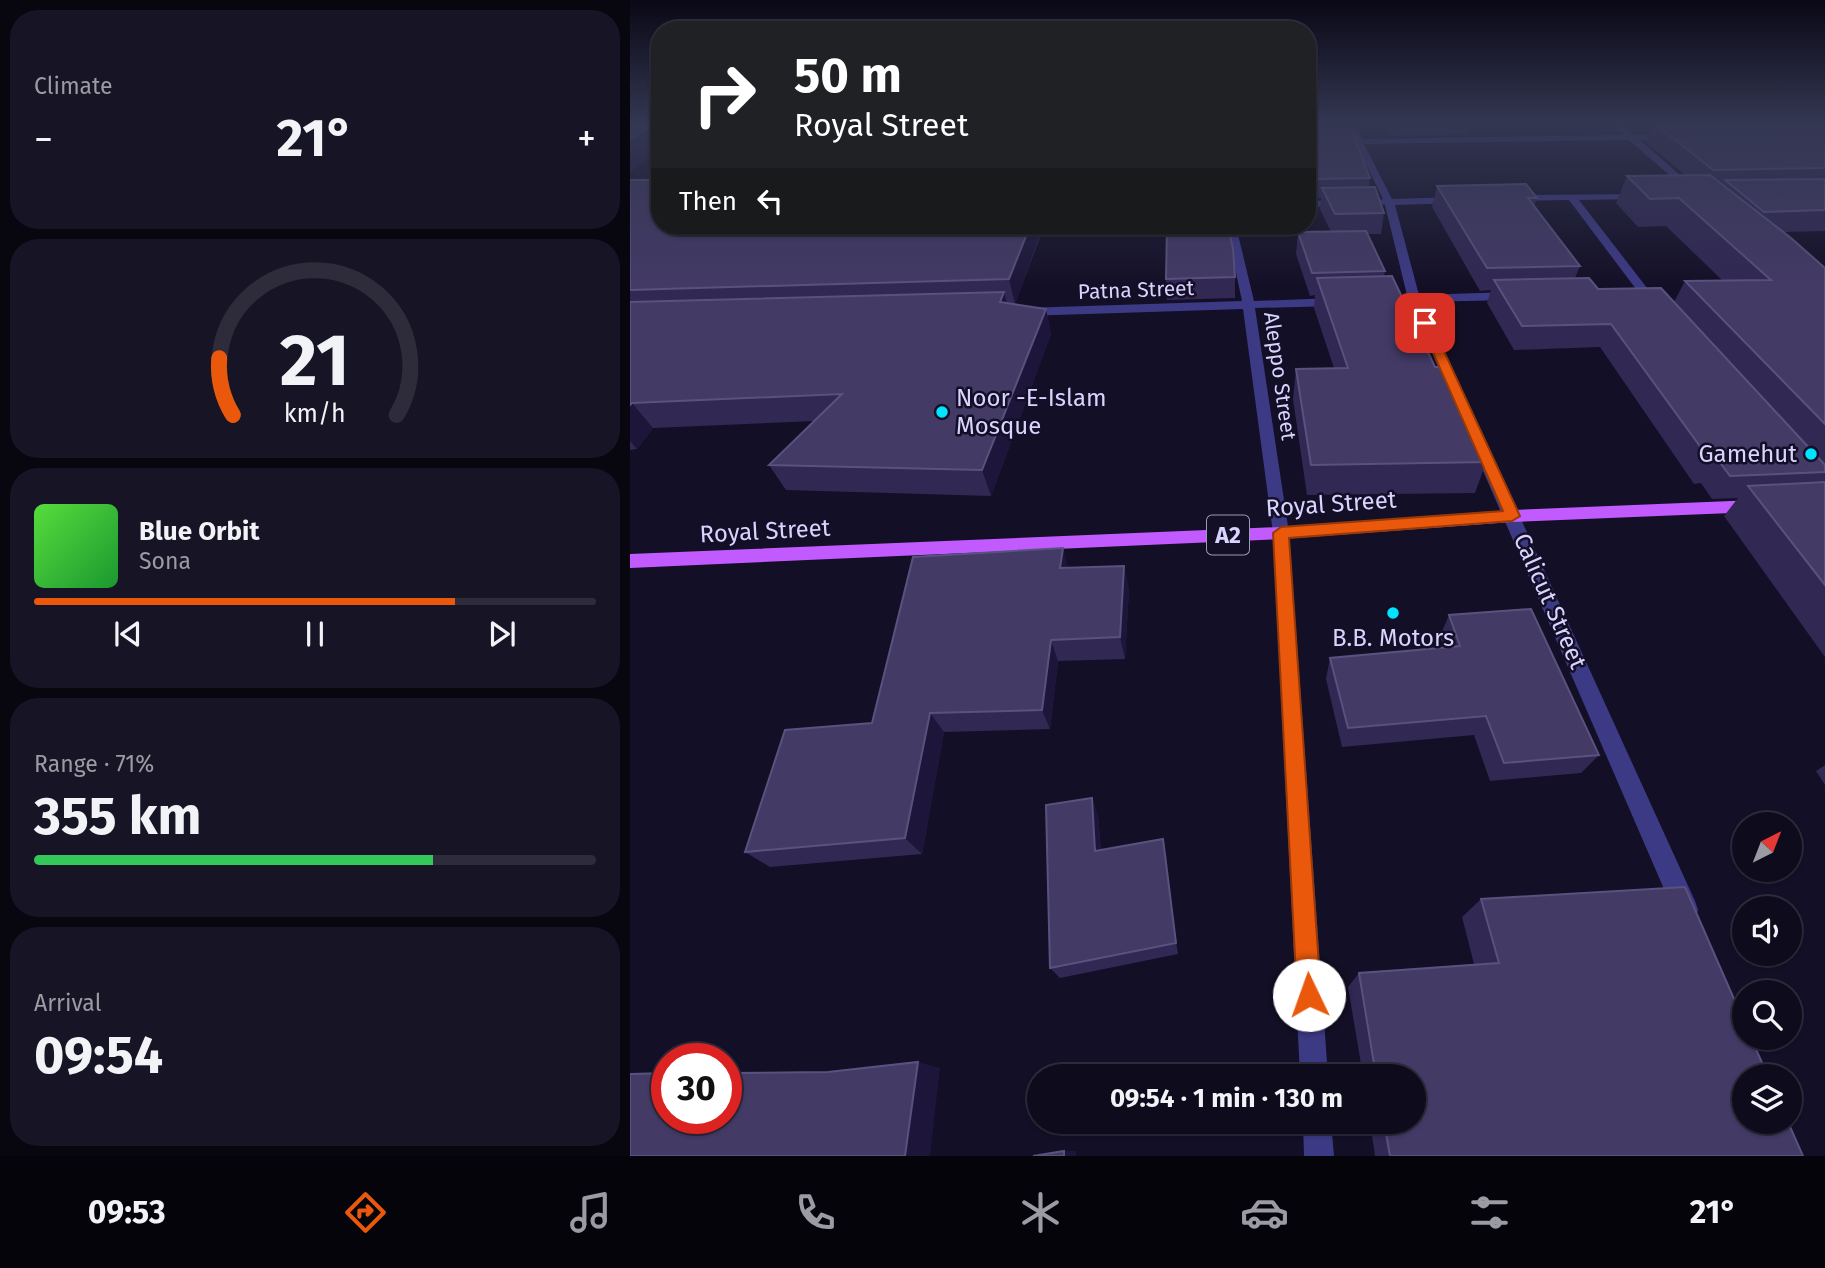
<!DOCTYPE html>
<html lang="en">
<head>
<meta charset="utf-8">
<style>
	:root { --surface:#0e0b1c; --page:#171425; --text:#f1f3f6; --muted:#9b9ba3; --line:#2e2b3b; --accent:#ea580c }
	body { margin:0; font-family:"Fira Sans",sans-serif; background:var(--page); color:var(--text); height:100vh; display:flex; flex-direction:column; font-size:26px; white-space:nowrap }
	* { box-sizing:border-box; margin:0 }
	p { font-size:23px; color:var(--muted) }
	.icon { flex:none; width:38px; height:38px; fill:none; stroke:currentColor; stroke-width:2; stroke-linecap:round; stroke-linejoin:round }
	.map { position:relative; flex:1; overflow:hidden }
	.side { display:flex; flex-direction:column; gap:10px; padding:10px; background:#08060f; width:630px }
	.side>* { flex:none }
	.guide { position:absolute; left:21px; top:21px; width:665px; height:214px; border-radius:28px; box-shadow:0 2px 5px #0004,0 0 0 2px var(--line); background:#202124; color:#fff; overflow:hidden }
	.needle { width:46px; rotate:42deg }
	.buttons { position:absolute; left:1102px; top:812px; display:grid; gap:14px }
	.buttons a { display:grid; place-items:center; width:70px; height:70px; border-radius:50%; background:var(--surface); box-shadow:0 2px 5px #0004,0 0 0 2px var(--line); font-size:35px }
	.speed { position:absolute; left:21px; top:1043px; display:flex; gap:14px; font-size:35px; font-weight:700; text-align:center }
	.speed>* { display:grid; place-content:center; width:91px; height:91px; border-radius:50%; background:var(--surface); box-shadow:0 2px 5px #0004,0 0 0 2px var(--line); line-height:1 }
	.speed .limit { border:10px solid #d22; background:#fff; color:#111 }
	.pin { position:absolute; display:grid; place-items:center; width:60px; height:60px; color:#fff; margin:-30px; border-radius:14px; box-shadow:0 4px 10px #0006 }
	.me { position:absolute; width:77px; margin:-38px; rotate:357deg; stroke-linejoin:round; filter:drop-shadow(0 0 5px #0008) }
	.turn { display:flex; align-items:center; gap:24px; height:147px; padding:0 28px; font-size:32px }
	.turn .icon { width:91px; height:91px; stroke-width:2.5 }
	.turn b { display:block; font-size:49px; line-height:60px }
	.then { display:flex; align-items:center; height:66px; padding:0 28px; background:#0003; gap:14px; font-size:26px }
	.big { font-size:52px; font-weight:700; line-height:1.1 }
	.side .widget { flex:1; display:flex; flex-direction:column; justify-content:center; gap:10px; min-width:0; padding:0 24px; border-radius:28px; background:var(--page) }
	.side .dial { align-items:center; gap:0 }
	.dial svg { height:182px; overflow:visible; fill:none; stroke:var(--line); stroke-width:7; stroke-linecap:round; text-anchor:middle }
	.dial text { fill:var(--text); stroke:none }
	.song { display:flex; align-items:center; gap:21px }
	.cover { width:84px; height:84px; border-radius:10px; background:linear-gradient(135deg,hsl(110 70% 55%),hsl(130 70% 35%)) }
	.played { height:7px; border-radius:4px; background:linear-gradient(90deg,var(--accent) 75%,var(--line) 75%) }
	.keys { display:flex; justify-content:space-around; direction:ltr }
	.heat { display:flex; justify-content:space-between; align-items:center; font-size:38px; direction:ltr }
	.charge { height:10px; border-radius:5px; background:linear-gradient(90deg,#34c759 71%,var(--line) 0) }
	.trip { position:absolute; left:397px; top:1064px; width:399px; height:70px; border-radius:35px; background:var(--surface); box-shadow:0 2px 5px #0004,0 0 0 2px var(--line); font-weight:700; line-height:70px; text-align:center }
	.menu { display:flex; height:112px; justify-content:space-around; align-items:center; background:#06040b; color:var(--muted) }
	.menu .icon { width:49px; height:49px }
	.menu .active { color:var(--accent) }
	.menu b { font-size:32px; color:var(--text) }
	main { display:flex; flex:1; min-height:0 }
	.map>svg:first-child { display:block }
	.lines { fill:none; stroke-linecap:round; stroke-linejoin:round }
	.minor { fill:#3d3a85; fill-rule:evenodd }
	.major { fill:#c25bff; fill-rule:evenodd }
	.wall { fill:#312854 }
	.shaded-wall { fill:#1d163a }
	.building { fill:#433a66; stroke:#5a527e; stroke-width:2 }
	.route { fill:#ea580c; stroke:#983908; stroke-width:2 }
	.poi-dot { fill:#00e5ff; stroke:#130f26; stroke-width:2.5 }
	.labels { text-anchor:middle; stroke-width:5; stroke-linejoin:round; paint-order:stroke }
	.far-street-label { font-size:21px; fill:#d9d4ff; stroke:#130f26 }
	.shield { fill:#130f26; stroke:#9e99be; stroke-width:2 }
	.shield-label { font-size:23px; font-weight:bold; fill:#d9d4ff }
	.poi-label { font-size:24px; fill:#d9d4ff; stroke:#130f26; text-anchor:start }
	.street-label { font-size:24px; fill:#d9d4ff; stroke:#130f26 }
</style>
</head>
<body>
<main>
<section class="side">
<div class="widget"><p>Climate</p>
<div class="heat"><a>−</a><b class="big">21°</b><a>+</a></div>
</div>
<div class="widget dial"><svg viewBox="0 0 100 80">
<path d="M14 69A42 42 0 1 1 86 69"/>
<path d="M14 69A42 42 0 0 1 8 44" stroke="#ea580c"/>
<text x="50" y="56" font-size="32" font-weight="700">21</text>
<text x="50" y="72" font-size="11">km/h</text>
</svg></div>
<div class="widget">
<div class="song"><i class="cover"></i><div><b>Blue Orbit</b><p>Sona</p></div></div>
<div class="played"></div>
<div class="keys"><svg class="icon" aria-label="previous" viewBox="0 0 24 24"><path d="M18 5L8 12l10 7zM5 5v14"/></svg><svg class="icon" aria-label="pause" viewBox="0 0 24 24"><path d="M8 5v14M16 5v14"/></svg><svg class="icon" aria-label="next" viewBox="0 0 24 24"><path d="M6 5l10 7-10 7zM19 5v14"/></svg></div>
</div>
<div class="widget"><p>Range · 71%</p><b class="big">355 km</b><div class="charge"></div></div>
<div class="widget"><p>Arrival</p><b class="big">09:54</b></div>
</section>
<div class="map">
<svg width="1195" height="1156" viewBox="0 0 1195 1156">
	<rect width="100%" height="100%" fill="#130f26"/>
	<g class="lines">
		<path class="minor" d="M716,124h8l8,15 262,-4 -12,-11h9l13,11h38l-3,5h-29l57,50 -8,2 -60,-52 -265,4 28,55 66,-2 5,3 -5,3 -63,2 24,90 91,-3 6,4 -6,4 -88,2 273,599 3,9 -3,9 -9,3 -9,-3 -267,-617 -11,-3 8,-4 -22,-90 -9,-3 7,-3 -27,-55 -49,1v-6h46z
			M1013,194v4l-3,1 -61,1 82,106 -6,4 -4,-1 -82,-109 -55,1 -5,-3 5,-3z
			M677,201l35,-1 5,3 -5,3 -35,1z
			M596,226h10l18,75 81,-3 6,4 -6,4 -80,2 34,225 39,543h-28l-27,-543 -30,-224 -219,7 -6,-4 6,-4 218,-7z
			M673,1122h28l3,34h-30z"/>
		<path class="major" d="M1126,500l8,6 -8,6 -244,10 -231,17 -651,29v-14l651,-27 231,-17z"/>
	</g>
	<path class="wall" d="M677,124h40l-1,5 24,49 -1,9 15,26 -3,21h-13l17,37 -1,5 51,91 51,95 -11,31 -168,2 -14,-96 3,-30 38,-1 -20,-60 1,-13 -5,1 -14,-42 2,-22h33l-11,-23 1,-11h-6l-8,-15z
		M755,124h84l-2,10 -75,2z
		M1023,124h172v107l-43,1 43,36v389l-101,-141 14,-18 -26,1 -11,-16 -7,1 -94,-137 -86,3 -27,-47 4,-13 -11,1 -48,-84 5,-21 100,12 -3,8 46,60 -5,12 23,11 76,13 11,-21 37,-1 -56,-54 -28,1 -22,-24 11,-27 58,-1 -39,-33z
		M0,180l30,46 383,3 -28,75 31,5 5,25 -60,162 -205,-6 -17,-25 45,-44 -161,7 -16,21 -7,1z
		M605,277v21l-68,2 -1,-21z
		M438,567l61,21 -4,71 -67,2 -8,68 -106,3 -22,122 -152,13 -25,-15 127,-129z
		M819,615l150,140 -18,18 -91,8 -16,-46 -132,12 -16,-68 4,-21 114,-10 -4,-12z
		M1195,765v20l-9,-14z
		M468,815l3,35 65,5 12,99 -118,24 -10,-10z
		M851,899l322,257h-428l-5,-34h44v-46h-51l-15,-89 11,-14 115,-9 -12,-47z"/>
	<path class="shaded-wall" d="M0,124h30v25l-30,24z
		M400,226h13l-28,78 -6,-25z
		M374,292l6,25 -10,-15z
		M416,309l5,25 -60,162 -9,-26z
		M2,403l21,25 -16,21 -7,-8v-36z
		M433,548l6,23 -9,-3z
		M494,566l5,22 -4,71 -5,-22z
		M421,640l7,21 -8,68 -8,-19z
		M300,713l14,19 -22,122 -17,-16z
		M462,798l6,17 4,51 -7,-15z
		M533,839l3,16 12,99 -2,-11z
		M288,1062l22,6 -10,88h-25z
		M434,1151h12v5h-12z"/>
	<path class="building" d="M0,124h22l-22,16z
		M1025,124h163l7,4v40l-112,2z
		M677,129l1,1 43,-1 19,49 -54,1 -9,-18z
		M1080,175l81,63 34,30v156l-140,-143 86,-1 -92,-82 -29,1 -23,-23z
		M1195,179v31l-61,2 -39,-32z
		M0,180h30v46h370l-21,53 -379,11z
		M896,184l11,14h-9l52,68 -93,2 -50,-82z
		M745,187l9,26 -49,1 -13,-26z
		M537,226h61l5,23 2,28 -69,2z
		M736,231l19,40 -73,2 -14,-41z
		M762,276l43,91h14l37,95 -175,3 -15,-96 52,-1 -31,-90z
		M959,278l9,11 63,-1 164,177v7l-95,4 -12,-16h-8l-99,-136 -89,2 -28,-46z
		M374,292l-4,10 46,7 -64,161 -213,-5 73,-71 -210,9 -2,2v-103z
		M1195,482v103l-77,-99z
		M433,548l-3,20 64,-2 -4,71 -69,3 -9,70 -112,3 -25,125 -160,14 40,-122 87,-7 41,-166z
		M901,609l68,146 -95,8 -18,-47 -138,12 -18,-70 130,-12 -11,-31z
		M462,798l3,53 68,-12 13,104 -126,25 -4,-163z
		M1055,887l60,137v14h6l17,38h-23v46h43l15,34h-413l-6,-34h30v-46h-38l-17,-103 140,-10 -18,-64z
		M288,1062l-13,94h-275v-82l37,-1v45h59v-45l102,-1z
		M434,1151v5h-31z"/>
	<linearGradient id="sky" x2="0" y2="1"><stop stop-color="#0a0815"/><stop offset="0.43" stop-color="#333752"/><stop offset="1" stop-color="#333752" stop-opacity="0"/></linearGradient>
	<rect width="1195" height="286" fill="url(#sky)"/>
	<path class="route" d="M791,320l10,3 89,193 -8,5 -223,17 32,457 -4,8 -8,4 -8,-4 -4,-8 -24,-462 8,-6 222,-16 -83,-188z"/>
	<g class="poi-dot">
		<circle cx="312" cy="412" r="7"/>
		<circle cx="1181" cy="454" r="7"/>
		<circle cx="763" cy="613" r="7"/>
	</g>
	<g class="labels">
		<g class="far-street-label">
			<text transform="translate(506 290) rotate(-2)" y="7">Patna Street</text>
			<text transform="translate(650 376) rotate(82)" y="7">Aleppo Street</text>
		</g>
		<rect class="shield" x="577" y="515.5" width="42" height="39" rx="5"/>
		<g class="shield-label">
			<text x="598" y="543">A2</text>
		</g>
		<g class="poi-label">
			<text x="326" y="406">Noor -E-Islam<tspan x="326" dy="28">Mosque</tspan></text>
			<text x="1167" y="462" text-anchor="end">Gamehut</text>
			<text x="763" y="646" text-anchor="middle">B.B. Motors</text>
		</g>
		<g class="street-label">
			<text transform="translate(701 504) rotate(-4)" y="8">Royal Street</text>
			<text transform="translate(135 531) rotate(-3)" y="8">Royal Street</text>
			<text transform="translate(920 601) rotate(66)" y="8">Calicut Street</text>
		</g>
	</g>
</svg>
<div class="buttons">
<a><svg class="needle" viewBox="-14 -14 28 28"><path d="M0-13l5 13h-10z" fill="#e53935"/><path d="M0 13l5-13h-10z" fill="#9b9ba3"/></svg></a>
<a><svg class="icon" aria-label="sound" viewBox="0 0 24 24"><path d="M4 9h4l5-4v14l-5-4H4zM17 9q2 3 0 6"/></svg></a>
<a><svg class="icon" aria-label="search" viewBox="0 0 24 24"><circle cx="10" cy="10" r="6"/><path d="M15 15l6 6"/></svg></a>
<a><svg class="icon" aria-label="layers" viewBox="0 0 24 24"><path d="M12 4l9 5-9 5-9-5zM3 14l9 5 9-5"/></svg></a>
</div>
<div class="speed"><div class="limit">30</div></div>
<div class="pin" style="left:795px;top:323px;background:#d93025"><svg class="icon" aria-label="arrive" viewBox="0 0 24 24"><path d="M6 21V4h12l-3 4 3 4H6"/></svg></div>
<svg class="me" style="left:679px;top:995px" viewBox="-20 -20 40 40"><circle r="19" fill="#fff"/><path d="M0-13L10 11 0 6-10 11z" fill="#ea580c"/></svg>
<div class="trip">09:54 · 1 min · 130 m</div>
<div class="guide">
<div class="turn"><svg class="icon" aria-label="right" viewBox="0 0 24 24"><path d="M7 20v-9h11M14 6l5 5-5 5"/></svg><div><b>50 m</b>Royal Street</div></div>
<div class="then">Then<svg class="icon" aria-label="left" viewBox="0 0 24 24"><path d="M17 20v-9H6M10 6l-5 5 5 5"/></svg></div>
</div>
</div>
</main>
<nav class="menu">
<b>09:53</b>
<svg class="icon active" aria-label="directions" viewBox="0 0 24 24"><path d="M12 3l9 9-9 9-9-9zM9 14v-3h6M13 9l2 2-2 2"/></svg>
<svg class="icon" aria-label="music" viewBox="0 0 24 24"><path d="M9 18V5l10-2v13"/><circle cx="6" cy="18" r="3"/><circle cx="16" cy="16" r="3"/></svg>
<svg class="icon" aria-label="phone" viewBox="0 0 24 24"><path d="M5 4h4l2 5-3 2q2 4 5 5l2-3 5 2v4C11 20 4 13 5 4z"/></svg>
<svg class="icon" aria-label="climate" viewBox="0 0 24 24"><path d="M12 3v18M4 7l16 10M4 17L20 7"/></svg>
<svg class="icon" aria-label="car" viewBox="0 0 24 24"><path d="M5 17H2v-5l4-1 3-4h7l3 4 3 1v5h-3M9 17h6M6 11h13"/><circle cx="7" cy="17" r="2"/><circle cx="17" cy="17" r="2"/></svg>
<svg class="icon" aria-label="filters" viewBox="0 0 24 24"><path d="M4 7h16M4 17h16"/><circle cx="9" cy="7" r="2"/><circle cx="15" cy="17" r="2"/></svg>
<b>21°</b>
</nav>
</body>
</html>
